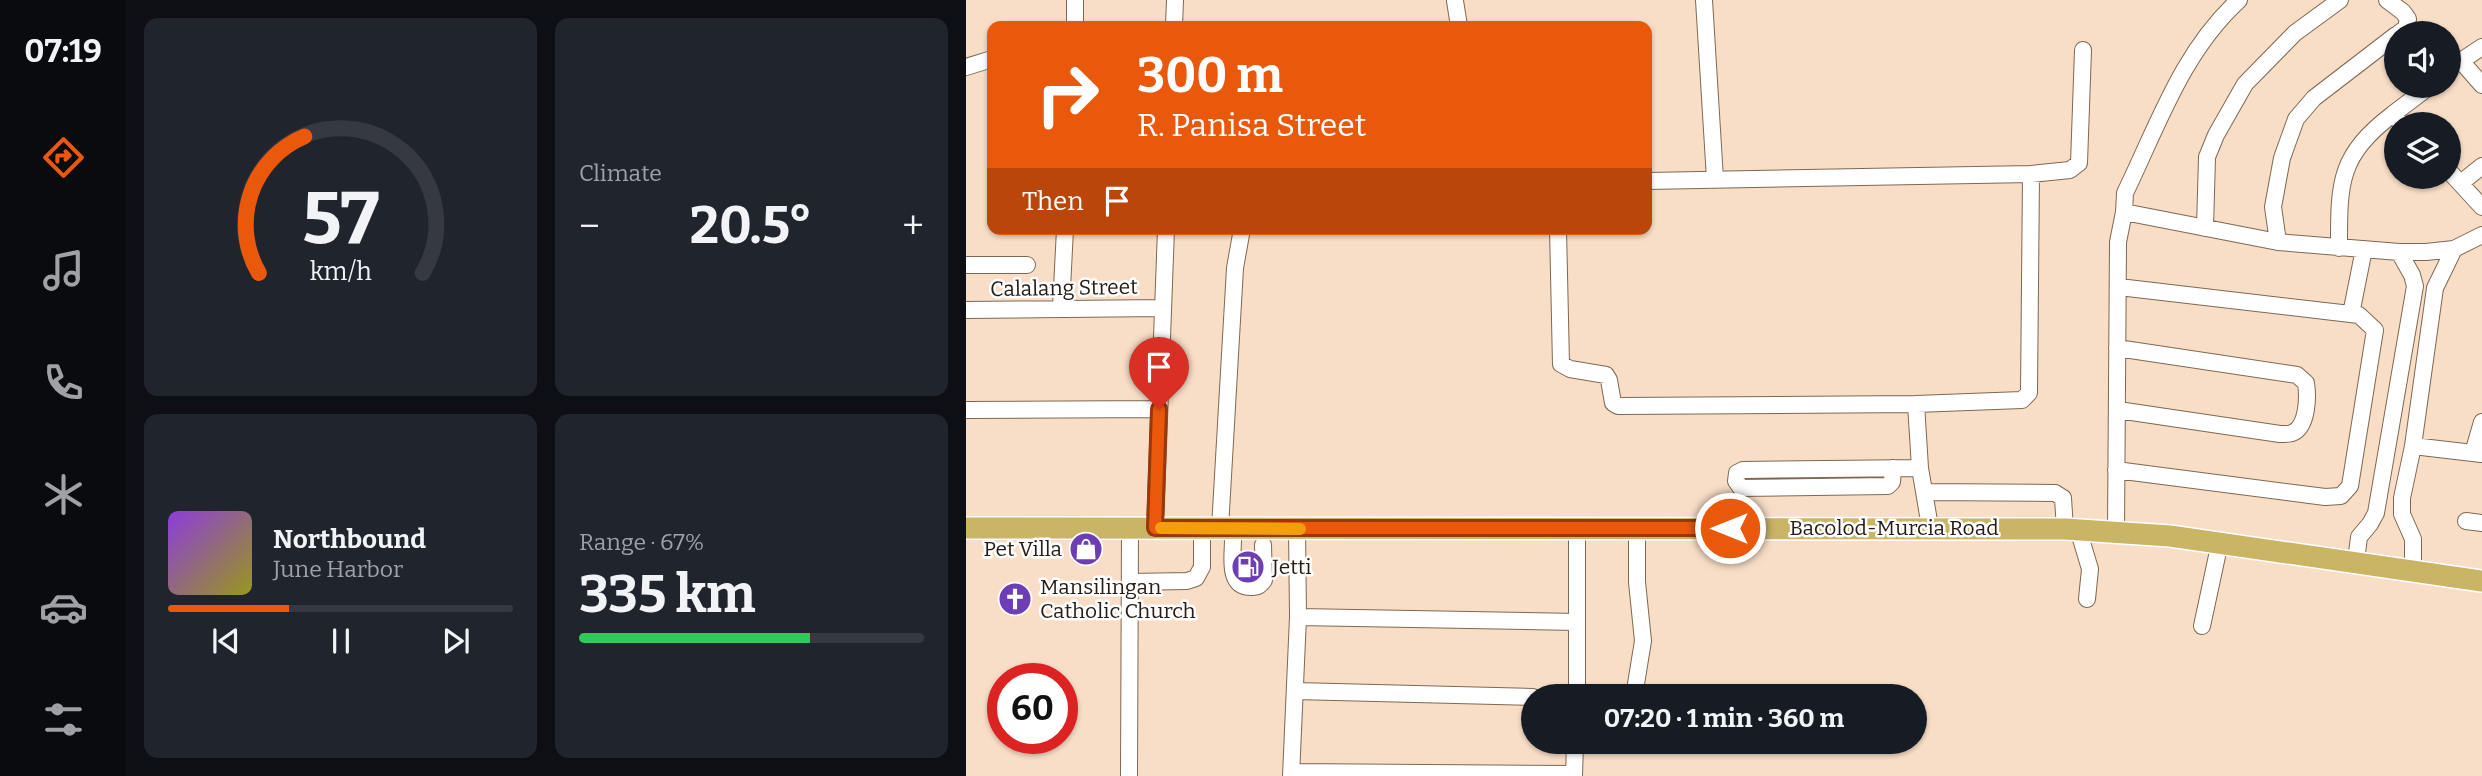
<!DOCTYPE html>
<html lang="en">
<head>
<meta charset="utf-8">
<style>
	:root { --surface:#171b24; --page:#20242c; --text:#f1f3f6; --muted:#9ea1a6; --line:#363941; --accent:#ea580c }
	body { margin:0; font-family:Bitter,serif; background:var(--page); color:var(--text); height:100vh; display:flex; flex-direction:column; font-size:26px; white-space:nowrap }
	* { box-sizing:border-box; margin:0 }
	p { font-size:23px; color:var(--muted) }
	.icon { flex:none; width:38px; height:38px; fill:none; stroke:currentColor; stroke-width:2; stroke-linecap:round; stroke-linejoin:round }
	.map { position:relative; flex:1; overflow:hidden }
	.drawer { display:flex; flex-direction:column; gap:18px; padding:18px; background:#0d0f14; width:840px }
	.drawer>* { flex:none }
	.banner { position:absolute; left:21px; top:21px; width:665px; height:214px; border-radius:14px; box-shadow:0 2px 5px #0004; background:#ea580c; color:#fff; overflow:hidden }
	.buttons { position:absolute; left:1418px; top:21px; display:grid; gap:14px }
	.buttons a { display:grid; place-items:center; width:77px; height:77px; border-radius:50%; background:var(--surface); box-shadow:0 2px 5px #0004; font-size:35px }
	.speed { position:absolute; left:21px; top:663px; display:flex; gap:14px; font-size:35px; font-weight:700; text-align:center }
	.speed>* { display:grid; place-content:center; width:91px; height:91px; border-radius:50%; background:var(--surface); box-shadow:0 2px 5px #0004; line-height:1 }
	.speed .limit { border:10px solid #d22; background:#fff; color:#111 }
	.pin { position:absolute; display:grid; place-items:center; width:60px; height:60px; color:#fff; margin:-72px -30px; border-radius:50% 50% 50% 0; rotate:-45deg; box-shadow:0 0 7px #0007 }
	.pin .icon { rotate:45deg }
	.me { position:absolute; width:77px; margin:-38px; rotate:270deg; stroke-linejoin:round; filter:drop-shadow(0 0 5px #0008) }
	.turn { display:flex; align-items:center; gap:24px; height:147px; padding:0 35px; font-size:32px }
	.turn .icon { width:91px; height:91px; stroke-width:2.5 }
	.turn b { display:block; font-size:49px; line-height:60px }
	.then { display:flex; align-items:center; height:66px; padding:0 35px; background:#0003; gap:14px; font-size:26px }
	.big { font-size:52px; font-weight:700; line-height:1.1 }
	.drawer .widget { flex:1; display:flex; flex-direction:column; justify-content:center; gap:10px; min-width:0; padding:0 24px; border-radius:14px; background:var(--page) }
	.drawer .dial { align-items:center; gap:0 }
	.dial svg { height:182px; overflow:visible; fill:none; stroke:var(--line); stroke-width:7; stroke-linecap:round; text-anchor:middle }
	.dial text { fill:var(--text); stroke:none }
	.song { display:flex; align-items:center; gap:21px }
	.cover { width:84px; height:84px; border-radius:10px; background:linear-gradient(135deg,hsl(270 70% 55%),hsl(60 70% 35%)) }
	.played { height:7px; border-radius:4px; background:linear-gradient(90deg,var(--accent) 35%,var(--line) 35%) }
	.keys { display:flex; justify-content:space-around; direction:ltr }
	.heat { display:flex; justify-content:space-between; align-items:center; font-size:38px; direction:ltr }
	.charge { height:10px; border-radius:5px; background:linear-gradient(90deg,#34c759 67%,var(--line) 0) }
	.drawer .tiles { flex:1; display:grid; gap:18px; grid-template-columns:repeat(2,1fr) }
	.trip { position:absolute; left:555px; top:684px; width:406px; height:70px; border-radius:35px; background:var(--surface); box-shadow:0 2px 5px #0004; font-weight:700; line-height:70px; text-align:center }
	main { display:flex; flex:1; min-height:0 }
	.tabs { display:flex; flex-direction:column; width:126px; justify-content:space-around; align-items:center; background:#090b0e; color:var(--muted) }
	.tabs .icon { width:49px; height:49px }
	.tabs .selected { color:var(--accent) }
	.tabs b { font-size:32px; color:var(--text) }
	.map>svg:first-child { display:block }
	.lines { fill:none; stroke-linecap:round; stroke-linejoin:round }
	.minor-casing { stroke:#7e6853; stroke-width:18 }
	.major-casing { stroke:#fff; stroke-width:24 }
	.minor { stroke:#fff; stroke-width:16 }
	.major { stroke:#cab466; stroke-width:21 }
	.route-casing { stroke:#983908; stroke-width:18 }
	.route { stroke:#ea580c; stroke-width:12 }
	.slow { stroke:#f59e0b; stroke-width:12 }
	.labels { text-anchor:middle; stroke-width:5; stroke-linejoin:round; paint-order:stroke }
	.street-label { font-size:21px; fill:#251c14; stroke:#fff }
	.poi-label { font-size:21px; fill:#251c14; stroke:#fff; text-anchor:start }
</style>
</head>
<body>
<main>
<nav class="tabs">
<b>07:19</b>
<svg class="icon selected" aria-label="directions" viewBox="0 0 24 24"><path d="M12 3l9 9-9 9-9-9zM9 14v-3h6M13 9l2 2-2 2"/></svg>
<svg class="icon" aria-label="music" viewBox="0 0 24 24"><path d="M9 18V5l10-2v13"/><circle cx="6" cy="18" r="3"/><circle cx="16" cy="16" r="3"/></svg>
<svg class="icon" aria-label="phone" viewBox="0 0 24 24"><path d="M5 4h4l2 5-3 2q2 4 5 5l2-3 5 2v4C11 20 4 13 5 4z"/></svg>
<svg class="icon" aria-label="climate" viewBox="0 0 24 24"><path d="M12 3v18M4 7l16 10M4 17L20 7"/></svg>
<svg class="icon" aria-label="car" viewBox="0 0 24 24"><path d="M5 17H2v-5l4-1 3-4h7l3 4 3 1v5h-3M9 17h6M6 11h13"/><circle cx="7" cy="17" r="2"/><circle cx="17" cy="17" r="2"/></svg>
<svg class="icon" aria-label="filters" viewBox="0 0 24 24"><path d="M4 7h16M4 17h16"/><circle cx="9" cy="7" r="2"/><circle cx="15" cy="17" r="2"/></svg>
</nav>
<section class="drawer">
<div class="tiles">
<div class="widget dial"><svg viewBox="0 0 100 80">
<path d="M14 69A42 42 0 1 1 86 69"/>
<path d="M14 69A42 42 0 0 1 34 9" stroke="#ea580c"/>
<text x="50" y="56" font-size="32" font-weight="700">57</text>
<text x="50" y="72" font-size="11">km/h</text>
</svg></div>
<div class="widget"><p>Climate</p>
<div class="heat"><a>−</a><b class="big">20.5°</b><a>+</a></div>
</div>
<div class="widget">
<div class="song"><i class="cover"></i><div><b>Northbound</b><p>June Harbor</p></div></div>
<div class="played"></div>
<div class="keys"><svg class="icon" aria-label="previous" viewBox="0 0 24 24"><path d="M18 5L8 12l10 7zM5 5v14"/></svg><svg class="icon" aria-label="pause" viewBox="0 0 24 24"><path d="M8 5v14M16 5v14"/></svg><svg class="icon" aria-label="next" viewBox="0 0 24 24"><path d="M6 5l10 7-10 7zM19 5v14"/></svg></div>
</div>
<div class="widget"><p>Range · 67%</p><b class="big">335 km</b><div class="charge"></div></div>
</div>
</section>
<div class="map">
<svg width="1516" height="776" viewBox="0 0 1516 776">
	<rect width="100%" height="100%" fill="#f8dec7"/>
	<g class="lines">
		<defs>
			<path id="minor" d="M109,0v26
				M738,0l11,179
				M1421,0l16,12 5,7 -2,9 -7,5
				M489,1l4,25
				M208,26l1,-26
				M1516,47l-21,14 21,24
				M0,67l26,-8
				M1427,114l37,-28
				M1482,170l34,37
				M1065,174l39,-4 9,-7 4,-113
				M681,181l384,-7 -2,219 -7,7 -106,4
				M1496,182l20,-16
				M1158,212l1,-19c33,-68 57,-141 114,-193
				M1239,228l2,-71 9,-22 29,-51 50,-51 45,-33
				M592,229l3,135 9,5 36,6 3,5 4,23 5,3 298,-2 4,64 10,59
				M1312,242l-5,-35 9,-49 14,-39 18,-21 82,-63
				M1373,248c0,-65 -1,-92 54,-134l9,10
				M0,265h61
				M95,308l4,-79
				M0,310l196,-2
				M1385,314l13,-65
				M1151,348l180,27 9,8c2,13 2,44 -14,50 -2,1 -10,1 -12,1l-162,-24
				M0,410l193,-1
				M1447,446l60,7
				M1515,454l-8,-1 9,-31
				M927,468l-1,14 -4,4 -147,2 -5,-7 1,-8 6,-3 177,-2
				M1150,470l209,27 16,-1 9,-10 25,-156 -16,-15 -240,-28
				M959,492l130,1 8,5 2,31
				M1500,521l16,2
				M189,528l11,-299
				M254,528l15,-260 7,-39
				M611,528v168
				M1112,529l12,40 -3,30
				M1150,531l2,-289 6,-30 154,30 121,10h27l28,-3 28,-14
				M267,540c0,16 -6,46 17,47 7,0 10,-1 14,-7l-1,-35
				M1390,561l3,-24 11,-13 6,-11 39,-227 -3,-11 -13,-23
				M1447,570v-31l-11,-25v-16l11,-52 22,-158 19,-39
				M164,582l57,-1 9,-3 6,-11v-39
				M332,617l279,5
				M1236,626l18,-84
				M329,691l238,6
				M668,696l9,-55 -6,-59v-54
				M326,772l282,2
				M163,776l1,-248
				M325,776l7,-159 -1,-88
				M608,776l1,-34"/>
			<path id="major" d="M0,528l1099,1 105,7 312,45"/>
		</defs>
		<use href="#minor" class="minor-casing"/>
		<use href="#major" class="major-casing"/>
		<use href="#minor" class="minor"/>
		<use href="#major" class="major"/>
	</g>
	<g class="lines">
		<defs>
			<path id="route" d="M193,409l-4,119h575"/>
		</defs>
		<use href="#route" class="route-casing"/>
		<use href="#route" class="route"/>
		<path class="slow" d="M195,528l139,1"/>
	</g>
	<defs>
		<symbol id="shop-disc" viewBox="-11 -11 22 22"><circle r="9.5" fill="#6d3db5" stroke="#fff"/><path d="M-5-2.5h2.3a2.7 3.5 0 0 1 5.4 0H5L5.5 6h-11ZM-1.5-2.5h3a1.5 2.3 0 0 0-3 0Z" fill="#fff"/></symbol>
		<symbol id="fuel-disc" viewBox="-11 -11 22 22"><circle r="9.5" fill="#6d3db5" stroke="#fff"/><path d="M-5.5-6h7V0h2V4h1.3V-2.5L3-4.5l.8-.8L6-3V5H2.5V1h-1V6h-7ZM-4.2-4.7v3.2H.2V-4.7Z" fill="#fff"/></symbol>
		<symbol id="church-disc" viewBox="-11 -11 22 22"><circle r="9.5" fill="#6d3db5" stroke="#fff"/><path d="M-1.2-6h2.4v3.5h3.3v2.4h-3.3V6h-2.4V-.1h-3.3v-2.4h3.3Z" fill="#fff"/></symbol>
	</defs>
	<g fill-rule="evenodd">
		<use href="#shop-disc" x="101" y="530" width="38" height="38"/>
		<use href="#fuel-disc" x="263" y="548" width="38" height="38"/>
		<use href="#church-disc" x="30" y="580" width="38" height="38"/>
	</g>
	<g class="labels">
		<g class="street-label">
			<text transform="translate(98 288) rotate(-1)" y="7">Calalang Street</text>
			<text x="928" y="535">Bacolod-Murcia Road</text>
		</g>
		<g class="poi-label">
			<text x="96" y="556" text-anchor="end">Pet Villa</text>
			<text x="306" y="574">Jetti</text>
			<text x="74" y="594">Mansilingan<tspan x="74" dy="24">Catholic Church</tspan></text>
		</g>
	</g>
</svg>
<div class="buttons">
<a><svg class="icon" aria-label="sound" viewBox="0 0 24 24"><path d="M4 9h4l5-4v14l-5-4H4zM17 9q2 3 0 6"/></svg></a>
<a><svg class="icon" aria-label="layers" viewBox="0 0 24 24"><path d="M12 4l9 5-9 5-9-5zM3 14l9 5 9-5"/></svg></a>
</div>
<div class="speed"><div class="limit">60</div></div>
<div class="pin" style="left:193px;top:409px;background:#d93025"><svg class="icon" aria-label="arrive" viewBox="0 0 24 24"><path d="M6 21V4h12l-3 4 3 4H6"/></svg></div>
<svg class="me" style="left:764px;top:528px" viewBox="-20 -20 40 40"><circle r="17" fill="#ea580c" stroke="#fff" stroke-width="3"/><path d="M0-11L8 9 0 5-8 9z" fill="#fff"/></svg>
<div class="trip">07:20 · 1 min · 360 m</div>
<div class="banner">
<div class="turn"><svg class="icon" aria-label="right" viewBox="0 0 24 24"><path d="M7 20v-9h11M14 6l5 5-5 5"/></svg><div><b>300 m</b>R. Panisa Street</div></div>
<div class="then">Then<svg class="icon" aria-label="arrive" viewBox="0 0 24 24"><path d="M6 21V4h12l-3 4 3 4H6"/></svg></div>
</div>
</div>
</main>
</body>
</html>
